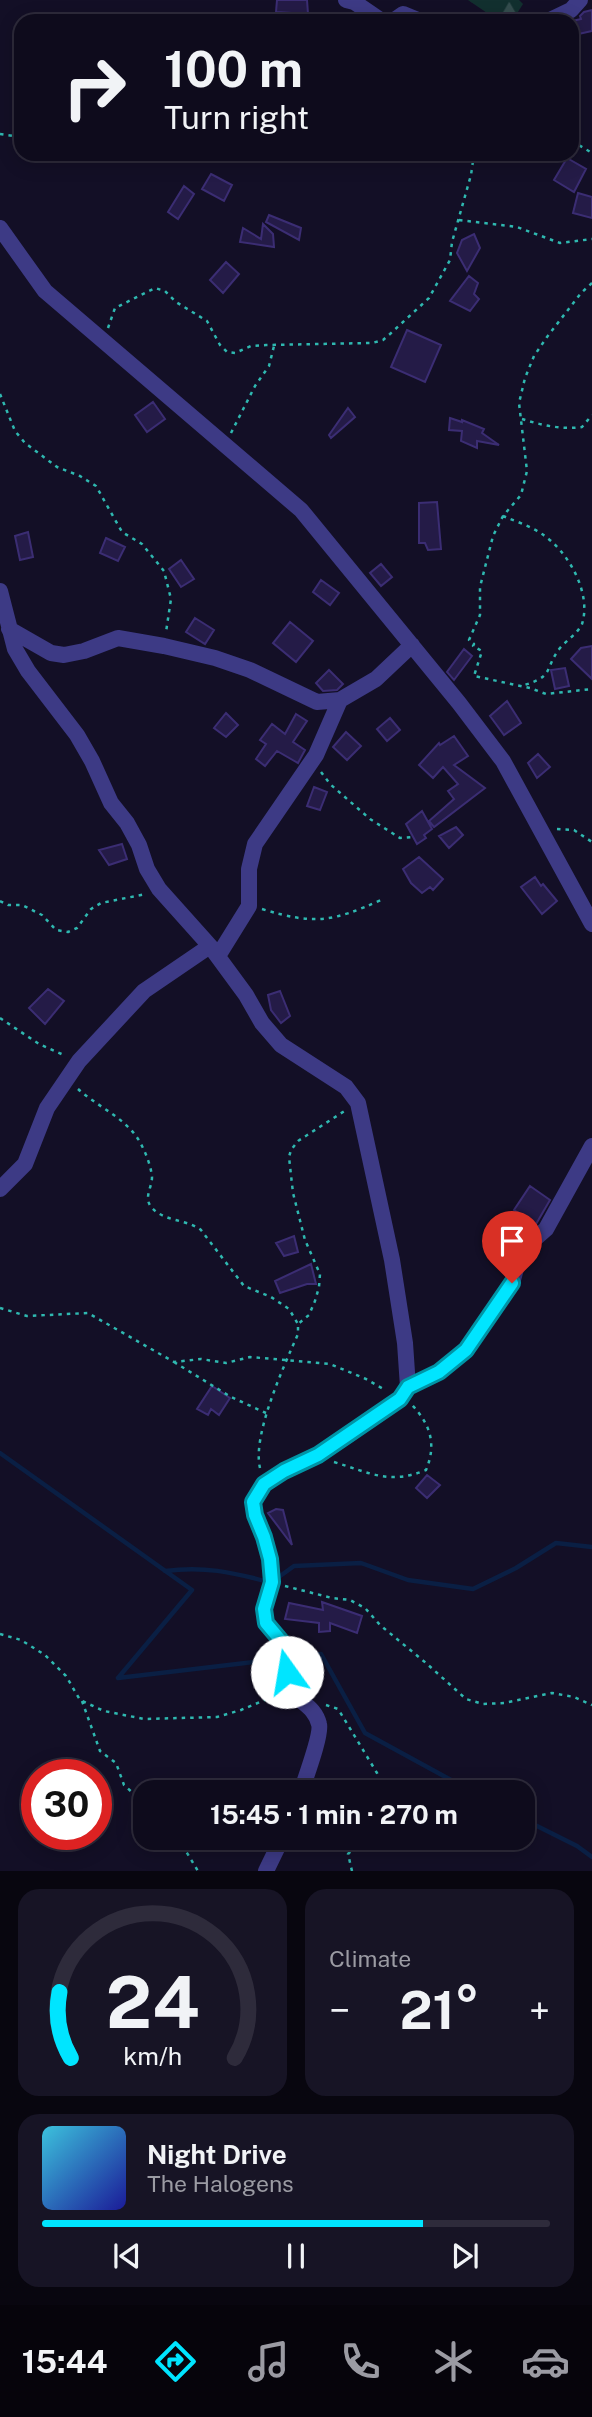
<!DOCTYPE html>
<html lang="en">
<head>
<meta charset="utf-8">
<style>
	:root { --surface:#0e0b1c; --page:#171425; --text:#f1f3f6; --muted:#9b9ba3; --line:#2e2b3b; --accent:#00e5ff }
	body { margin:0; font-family:"Public Sans",sans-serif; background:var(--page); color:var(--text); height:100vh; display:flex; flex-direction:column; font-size:26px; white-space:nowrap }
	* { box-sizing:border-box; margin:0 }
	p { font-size:23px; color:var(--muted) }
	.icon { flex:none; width:38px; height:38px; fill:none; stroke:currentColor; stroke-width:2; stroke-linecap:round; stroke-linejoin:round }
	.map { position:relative; height:1871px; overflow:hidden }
	.drawer { display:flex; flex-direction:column; gap:18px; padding:18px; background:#08060f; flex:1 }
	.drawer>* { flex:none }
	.hud { position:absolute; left:14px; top:14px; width:565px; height:147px; border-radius:21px; box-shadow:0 4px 18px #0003,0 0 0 2px var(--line); background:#0e0b1c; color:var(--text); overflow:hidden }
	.speed { position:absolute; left:21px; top:1759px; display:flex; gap:14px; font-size:35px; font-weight:700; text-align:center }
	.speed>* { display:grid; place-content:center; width:91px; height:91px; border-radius:50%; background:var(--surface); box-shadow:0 4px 18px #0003,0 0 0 2px var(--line); line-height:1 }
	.speed .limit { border:10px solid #d22; background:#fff; color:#111 }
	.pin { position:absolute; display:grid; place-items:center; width:60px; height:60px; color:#fff; margin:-72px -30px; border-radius:50% 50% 50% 0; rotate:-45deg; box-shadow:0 0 7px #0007 }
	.pin .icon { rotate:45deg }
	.me { position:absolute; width:77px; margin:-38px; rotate:347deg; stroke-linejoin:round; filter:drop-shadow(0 0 5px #0008) }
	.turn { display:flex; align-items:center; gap:24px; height:147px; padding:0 35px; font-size:32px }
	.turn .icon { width:91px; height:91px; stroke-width:2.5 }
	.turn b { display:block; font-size:49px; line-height:60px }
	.big { font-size:52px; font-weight:700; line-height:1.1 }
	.drawer .widget { flex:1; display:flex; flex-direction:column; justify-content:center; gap:10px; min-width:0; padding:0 24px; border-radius:21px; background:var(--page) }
	.drawer .dial { align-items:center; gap:0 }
	.dial svg { height:182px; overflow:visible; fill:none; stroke:var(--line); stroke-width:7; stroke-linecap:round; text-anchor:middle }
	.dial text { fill:var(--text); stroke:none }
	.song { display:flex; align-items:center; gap:21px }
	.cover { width:84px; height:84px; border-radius:10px; background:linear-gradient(135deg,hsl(190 70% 55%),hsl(240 70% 35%)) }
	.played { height:7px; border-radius:4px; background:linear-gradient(90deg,var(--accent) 75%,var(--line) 75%) }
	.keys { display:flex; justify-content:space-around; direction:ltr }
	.heat { display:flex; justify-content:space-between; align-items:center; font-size:38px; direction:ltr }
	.drawer .tiles { flex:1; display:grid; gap:18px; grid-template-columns:1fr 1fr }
	.widget:last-child { grid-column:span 2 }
	.trip { position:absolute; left:133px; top:1780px; width:402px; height:70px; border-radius:21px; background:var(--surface); box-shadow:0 4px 18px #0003,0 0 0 2px var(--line); font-weight:700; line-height:70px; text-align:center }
	.tab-bar { display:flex; height:112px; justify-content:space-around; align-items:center; background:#06040b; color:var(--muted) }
	.tab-bar .icon { width:49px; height:49px }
	.tab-bar .active { color:var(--accent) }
	.tab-bar b { font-size:32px; color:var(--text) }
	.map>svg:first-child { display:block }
	.forest { fill:url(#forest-firs) }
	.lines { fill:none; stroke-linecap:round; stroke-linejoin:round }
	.stream { stroke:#0a1f44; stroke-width:4.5 }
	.building { fill:#241b47; stroke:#3b2d73; stroke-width:2 }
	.path { stroke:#2fb8b0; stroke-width:2.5; stroke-dasharray:3.5 5; stroke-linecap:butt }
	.minor { stroke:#3d3a85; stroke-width:16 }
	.route-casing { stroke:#0095a6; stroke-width:18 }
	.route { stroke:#00e5ff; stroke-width:12 }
</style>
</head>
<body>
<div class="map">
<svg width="592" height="1871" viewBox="0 0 592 1871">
	<defs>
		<pattern id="forest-firs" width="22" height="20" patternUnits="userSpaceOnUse" patternTransform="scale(1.75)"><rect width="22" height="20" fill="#12302f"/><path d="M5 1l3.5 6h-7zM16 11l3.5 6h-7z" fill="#344d4e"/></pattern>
	</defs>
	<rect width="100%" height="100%" fill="#130f26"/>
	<path class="forest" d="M468,0h51l4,4 -11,17h-13z"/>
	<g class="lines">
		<path class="stream" d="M0,1453l192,137 -74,88 203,-24 44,79 108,59
			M165,1571c39,-5 66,1 104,11
			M276,1579l18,-13 67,-3 47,17 65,9 43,-21 40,-25 36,4
			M523,1819l54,27 15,11"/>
	</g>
	<path class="building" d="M277,0h30l1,14 -32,-2z
		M592,10v21l-18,4 -2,-14 9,-2 -1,-3 4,-4z
		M567,158l19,11 -12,23 -20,-12z
		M211,174l21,11 -8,16 -22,-12z
		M184,186l10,8 -16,25 -10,-7z
		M578,193l14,4v21l-19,-5z
		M269,215l32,13 -2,12 -33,-18z
		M263,224l10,10 1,13 -34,-5 3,-14 18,11z
		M474,234l6,14 -13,23 -10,-18 5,-13z
		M226,262l13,12 -16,19 -13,-13z
		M469,276l9,7 -4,11 5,5 -9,12 -20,-10z
		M407,330l34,15 -16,37 -34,-15z
		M153,402l12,17 -18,13 -12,-17z
		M348,408l7,9 -24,21 -2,-3z
		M450,418l12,4v-2l22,9 -2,4 17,12 -22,-4v7l-16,-7 1,-10 -13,-1z
		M437,502l4,47 -13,1 -3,-7h-6v-40z
		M28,532l5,25 -13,3 -5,-24z
		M106,538l19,9 -7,14 -18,-8z
		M181,560l13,19 -13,8 -12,-18z
		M381,564l11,13 -11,9 -11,-13z
		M321,580l18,13 -9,12 -17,-13z
		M195,618l19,12 -9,14 -19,-12z
		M290,622l23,19 -17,21 -23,-19z
		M592,646v33l-21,-20 10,-11z
		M464,649l8,7 -18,24 -7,-8z
		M565,668l4,18 -14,3 -4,-19z
		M329,670l14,14 -6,6 -14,1 -7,-8z
		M507,701l14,22 -17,12 -14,-19z
		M226,713l12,12 -12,12 -12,-9z
		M296,714l11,7 -14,21 12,8 -7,13 -21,-12 -12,15 -9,-7 10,-15 -6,-4 12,-16 13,10z
		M390,718l10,12 -13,11 -10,-12z
		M346,732l15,14 -14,14 -14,-13z
		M454,736l14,20 -14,9 31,23 -51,39 -5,-6 25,-22 -6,-8 10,-7 -15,-17 -10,11 -14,-13 20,-22 1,2z
		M538,754l12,13 -13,11 -9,-15z
		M314,787l13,5 -7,18 -13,-4z
		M422,811l10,18 -8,6 2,3 -9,6 -11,-20z
		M456,827l7,8 -14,13 -10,-12z
		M122,844l5,15 -18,6 -10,-15z
		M419,857l24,22 -10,11 -3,-3 -8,6 -11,-10 -8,-14z
		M535,877l6,9 2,-2 14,17 -15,13 -21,-27z
		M48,989l16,12 -19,23 -16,-16z
		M280,991l10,25 -9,7 -10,-13 -3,-15z
		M530,1186l20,14 -14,24 -22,-14z
		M294,1236l4,16 -14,4 -8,-13z
		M311,1264l5,20h-9l-27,9 -5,-12z
		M212,1386l18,12 -11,17 -8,-6 -3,6 -11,-6z
		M427,1475l13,10 -13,13 -11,-10z
		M276,1509l7,1 9,35 -24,-32z
		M322,1602l40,14 -5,17 -27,-10v8l-11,1v-9l-34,-4 4,-16 34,7z"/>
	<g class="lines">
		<path class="path" d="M0,134l21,3
			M572,141l20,12
			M236,154l12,4 10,-4
			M459,220l58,7 43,16 32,-4
			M592,283l-11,10 -34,44 -13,19 -9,22 -6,25 8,68 -6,24 -18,21 -10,20 -13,51v28l-11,25 5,4 -1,2 9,5 -8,25 56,12 16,6 46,-5
			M108,328l7,-20 40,-20 10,3 11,11 31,19 13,24 7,7 8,1 16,-7 15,-1 106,-2 11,-3 7,-6 39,-36 21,-38 2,-18 19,-67 3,-21
			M0,394l15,37 10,12 32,24 23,9 16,10 26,46 20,12 22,27 7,28 -5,33
			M522,419c19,6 40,11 60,8l10,-12
			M231,433l24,-47 14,-20 5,-20
			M503,516c12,5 27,10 39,18 26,17 50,59 40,90 -4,9 -15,16 -22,24 -17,22 -4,28 -39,38
			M321,772l9,12 40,35 30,19 12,-1
			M557,829l17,1 18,12
			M0,901l8,4h14l20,10 14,15 12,2 9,-4 14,-19 10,-6 45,-9
			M262,909c52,16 70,13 119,-9
			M0,1018l39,26 27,12
			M78,1089c21,19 51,30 64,57 5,10 9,21 10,31 0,11 -9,21 0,31 13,14 35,11 49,22l43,56 27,11 18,12 9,15
			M0,1308l27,8 61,-3 86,49 27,-3 25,4 24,-6 80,7 36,15 19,11
			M174,1362l57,35 35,16
			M334,1462c36,11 56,23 92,8 11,-26 4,-46 -14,-65
			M260,1468c-8,-33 24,-102 38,-134v-10l11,-9 6,-14 4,-14 1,-13 -15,-34 -12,-47 -4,-36 2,-7 7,-9 48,-31
			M285,1586l47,12 18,2 15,8 15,17 46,38 40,36 17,5 21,-1 48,-10 22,4 18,8
			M0,1634l21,6 24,15 21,21 14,24 24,11 40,8 73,-2 24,-7 38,-16
			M82,1701l18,50 16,12 8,22 21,19
			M326,1705l12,4 5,8 34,56 8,19
			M178,1838l20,33
			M352,1871l-4,-17 16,-16"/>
		<path class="minor" d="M346,0l8,2 28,19
			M393,21l10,-7 17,7
			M548,21l23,-11 9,-10
			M0,228l45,63 256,219 158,193 44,58 89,163
			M0,591l15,58 13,22 49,64 15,26 19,42 16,20 12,22 8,24 12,20 51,57 36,49 16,28 19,22 65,42 12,16 34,157 13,83 3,44 -8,12 -50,35 -32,21 -34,16 -20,13 -11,18 2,13 9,22 6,22 2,23 -8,27 2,14 16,19 9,17c-12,45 21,37 28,65 3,10 -14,55 -18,68
			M9,629l42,24 13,2 20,-4 34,-13 46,8 51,12 35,12 67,32 23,-2
			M218,956l31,-50v-37l6,-25 61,-89 24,-55 36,-21 36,-34
			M0,1189l25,-25 22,-56 32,-47 65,-70 66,-45
			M408,1387l31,-15 27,-22 46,-67 9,-32 25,-22 46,-83
			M266,1871l16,-33"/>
	</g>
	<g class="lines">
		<defs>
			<path id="route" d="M287,1672l4,-13 -9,-17 -16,-19 -2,-14 8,-27 -2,-23 -6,-22 -9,-22 -2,-13 11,-18 20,-13 34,-16 82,-56 8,-12 31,-15 27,-22 46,-67"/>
		</defs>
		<use href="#route" class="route-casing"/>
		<use href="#route" class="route"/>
	</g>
</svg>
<div class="speed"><div class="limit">30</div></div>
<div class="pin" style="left:512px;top:1283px;background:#d93025"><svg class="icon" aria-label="arrive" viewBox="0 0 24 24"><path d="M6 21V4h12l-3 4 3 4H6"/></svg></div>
<svg class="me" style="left:287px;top:1672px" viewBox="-20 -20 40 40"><circle r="19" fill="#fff"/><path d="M0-13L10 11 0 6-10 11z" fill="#00e5ff"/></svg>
<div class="trip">15:45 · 1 min · 270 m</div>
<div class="hud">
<div class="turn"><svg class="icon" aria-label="right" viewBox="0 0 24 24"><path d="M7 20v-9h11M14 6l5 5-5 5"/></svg><div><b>100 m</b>Turn right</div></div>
</div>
</div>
<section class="drawer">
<div class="tiles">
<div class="widget dial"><svg viewBox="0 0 100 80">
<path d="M14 69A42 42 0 1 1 86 69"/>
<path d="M14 69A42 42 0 0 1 9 40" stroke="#00e5ff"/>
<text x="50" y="56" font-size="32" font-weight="700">24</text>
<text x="50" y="72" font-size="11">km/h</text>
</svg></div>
<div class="widget"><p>Climate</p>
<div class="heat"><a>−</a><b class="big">21°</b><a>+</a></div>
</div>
<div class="widget">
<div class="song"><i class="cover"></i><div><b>Night Drive</b><p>The Halogens</p></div></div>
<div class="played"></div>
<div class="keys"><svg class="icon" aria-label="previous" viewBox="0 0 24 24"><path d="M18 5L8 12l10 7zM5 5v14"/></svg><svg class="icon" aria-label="pause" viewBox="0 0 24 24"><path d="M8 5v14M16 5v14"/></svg><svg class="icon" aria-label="next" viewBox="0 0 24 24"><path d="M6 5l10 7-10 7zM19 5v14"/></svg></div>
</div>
</div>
</section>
<nav class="tab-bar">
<b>15:44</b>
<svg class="icon active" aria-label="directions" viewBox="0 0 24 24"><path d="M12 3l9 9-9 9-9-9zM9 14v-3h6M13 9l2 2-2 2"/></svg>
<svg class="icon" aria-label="music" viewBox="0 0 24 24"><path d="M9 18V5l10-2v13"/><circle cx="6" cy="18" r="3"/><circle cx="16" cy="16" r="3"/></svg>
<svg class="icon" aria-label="phone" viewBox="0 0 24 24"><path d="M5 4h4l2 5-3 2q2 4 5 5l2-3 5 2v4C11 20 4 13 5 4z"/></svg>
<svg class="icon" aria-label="climate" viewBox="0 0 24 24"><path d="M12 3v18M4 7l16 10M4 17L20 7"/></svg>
<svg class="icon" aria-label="car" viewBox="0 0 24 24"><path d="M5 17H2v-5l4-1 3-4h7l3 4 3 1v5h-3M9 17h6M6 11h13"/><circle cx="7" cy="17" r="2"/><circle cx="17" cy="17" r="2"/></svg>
</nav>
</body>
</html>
